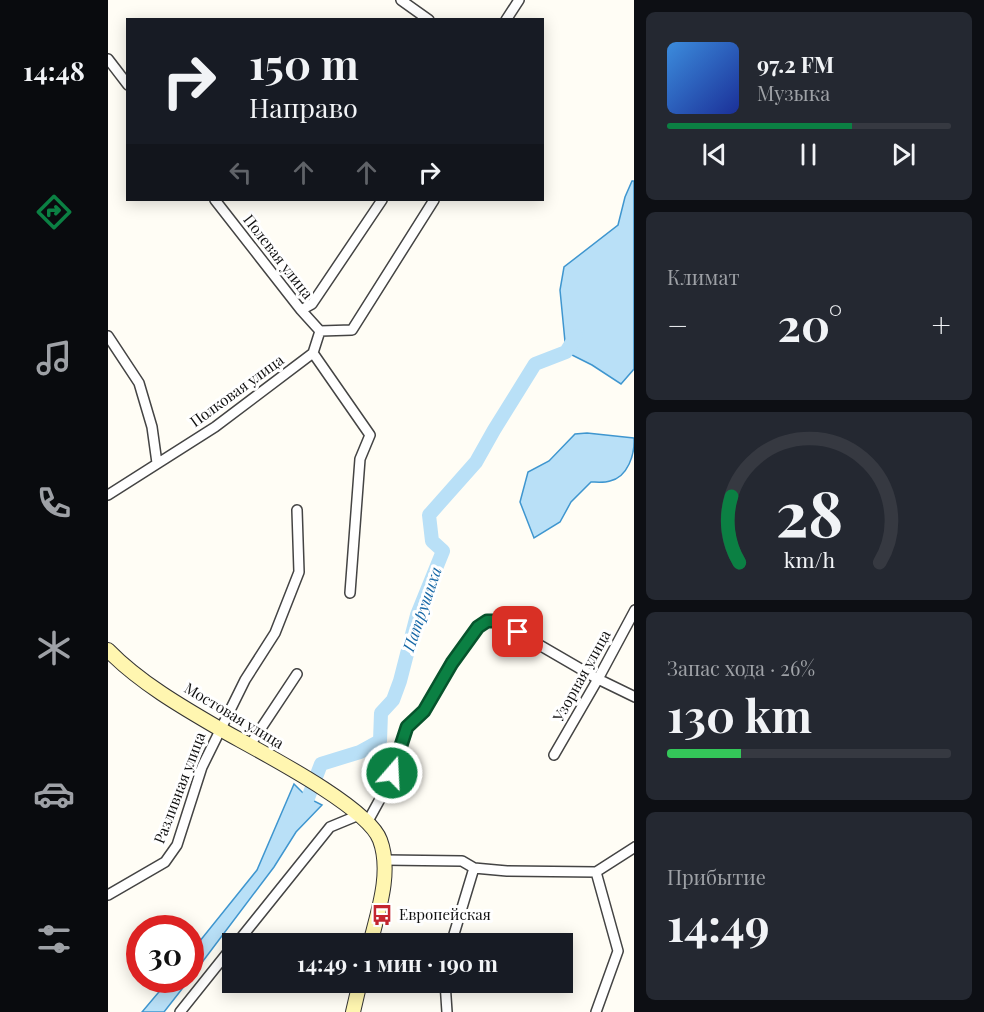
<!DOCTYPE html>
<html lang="ru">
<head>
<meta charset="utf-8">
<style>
	:root { --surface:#171b24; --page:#242831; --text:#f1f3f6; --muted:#9ea1a6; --line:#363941; --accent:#0b8043 }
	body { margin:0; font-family:"Playfair Display",serif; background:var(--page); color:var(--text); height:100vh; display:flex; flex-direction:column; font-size:22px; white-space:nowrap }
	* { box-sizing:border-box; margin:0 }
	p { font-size:20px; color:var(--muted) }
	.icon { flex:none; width:33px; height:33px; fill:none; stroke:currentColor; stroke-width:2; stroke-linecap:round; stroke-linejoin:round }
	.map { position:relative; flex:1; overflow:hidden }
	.sheet { display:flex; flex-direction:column; gap:12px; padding:12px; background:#0d0f14; width:350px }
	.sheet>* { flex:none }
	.guide { position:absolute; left:18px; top:18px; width:418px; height:183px; border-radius:0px; box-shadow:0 3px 15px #0003; background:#171b24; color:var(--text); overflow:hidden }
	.speed { position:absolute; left:18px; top:915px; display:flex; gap:12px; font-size:30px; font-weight:700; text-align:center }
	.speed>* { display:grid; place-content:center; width:78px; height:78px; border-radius:50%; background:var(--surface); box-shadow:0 3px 15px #0003; line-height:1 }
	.speed .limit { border:9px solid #d22; background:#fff; color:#111 }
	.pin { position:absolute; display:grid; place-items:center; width:51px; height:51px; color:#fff; margin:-26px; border-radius:12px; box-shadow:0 3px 9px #0006 }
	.me { position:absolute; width:66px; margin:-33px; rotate:19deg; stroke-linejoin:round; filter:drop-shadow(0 0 4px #0008) }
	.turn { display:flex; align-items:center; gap:21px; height:126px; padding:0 24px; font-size:27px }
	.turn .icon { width:78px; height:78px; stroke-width:2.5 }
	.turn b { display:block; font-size:42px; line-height:51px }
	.lanes { display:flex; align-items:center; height:57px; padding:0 24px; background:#0003; justify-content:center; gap:30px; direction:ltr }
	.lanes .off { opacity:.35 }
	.big { font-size:45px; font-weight:700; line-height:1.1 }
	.sheet .widget { flex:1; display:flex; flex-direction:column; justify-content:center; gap:9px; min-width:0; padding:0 21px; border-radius:9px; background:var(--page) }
	.sheet .dial { align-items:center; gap:0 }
	.dial svg { height:156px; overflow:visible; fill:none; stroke:var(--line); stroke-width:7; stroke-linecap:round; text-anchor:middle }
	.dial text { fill:var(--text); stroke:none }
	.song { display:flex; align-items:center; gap:18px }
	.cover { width:72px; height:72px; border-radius:9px; background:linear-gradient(135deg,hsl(210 70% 55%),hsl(230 70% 35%)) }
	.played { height:6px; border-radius:3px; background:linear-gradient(90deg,var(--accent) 65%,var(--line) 65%) }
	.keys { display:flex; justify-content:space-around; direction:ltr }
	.heat { display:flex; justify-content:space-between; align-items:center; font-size:33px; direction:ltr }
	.charge { height:9px; border-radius:4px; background:linear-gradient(90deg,#34c759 26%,var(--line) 0) }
	.trip { position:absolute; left:114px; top:933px; width:351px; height:60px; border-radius:0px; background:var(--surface); box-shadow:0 3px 15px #0003; font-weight:700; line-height:60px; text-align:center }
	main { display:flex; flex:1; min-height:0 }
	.dock { display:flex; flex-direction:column; width:108px; justify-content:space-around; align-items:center; background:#090b0e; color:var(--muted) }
	.dock .icon { width:42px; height:42px }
	.dock .selected { color:var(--accent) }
	.dock b { font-size:27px; color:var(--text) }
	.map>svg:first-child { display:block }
	.water { fill:#b9e0f7; stroke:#3f96cf; stroke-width:1.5 }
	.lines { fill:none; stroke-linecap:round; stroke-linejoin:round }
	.river { stroke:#b9e0f7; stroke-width:14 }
	.street-casing { stroke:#444; stroke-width:12 }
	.secondary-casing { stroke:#333; stroke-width:16 }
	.street { stroke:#fff; stroke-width:9 }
	.secondary { stroke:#fff6b0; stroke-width:14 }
	.route-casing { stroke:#07532c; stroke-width:15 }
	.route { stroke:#0b8043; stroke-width:10 }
	.labels { text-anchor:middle; stroke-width:6; stroke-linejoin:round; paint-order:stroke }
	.street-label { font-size:15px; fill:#111; stroke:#fff }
	.poi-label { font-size:15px; fill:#111; stroke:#fff; text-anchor:start }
	.water-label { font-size:16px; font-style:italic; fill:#1768a6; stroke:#fff }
</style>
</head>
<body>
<main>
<nav class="dock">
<b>14:48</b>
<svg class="icon selected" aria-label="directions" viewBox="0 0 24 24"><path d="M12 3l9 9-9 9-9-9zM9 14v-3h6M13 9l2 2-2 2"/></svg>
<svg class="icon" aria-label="music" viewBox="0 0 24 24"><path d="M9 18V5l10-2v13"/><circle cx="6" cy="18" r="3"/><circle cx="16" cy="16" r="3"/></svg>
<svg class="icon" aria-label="phone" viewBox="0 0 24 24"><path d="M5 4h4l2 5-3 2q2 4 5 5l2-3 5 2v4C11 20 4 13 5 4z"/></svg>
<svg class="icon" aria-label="climate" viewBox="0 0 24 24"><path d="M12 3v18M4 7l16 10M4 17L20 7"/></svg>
<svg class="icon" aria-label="car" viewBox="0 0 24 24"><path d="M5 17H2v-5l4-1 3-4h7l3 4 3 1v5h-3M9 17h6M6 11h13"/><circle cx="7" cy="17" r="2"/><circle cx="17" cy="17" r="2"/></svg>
<svg class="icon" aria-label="filters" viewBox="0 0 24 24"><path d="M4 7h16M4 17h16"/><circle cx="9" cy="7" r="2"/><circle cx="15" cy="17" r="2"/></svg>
</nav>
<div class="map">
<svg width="527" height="1012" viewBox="0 0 527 1012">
	<rect width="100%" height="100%" fill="#fffdf5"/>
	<path class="water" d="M524,181h2v188l-13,15 -29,-19 -26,-13 -6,-62 4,-23 54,-42 7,-28z
		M479,433l47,5c1,16 -6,39 -24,43 -6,2 -14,1 -19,1l-20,20 -11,20 -26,16 -14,-36 8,-30 21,-11 26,-27z
		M186,784l14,14 14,7 -26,27 -22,35 -83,110v-25l66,-82z
		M61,980h20l-25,32h-22z"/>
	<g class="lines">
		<path class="river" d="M191,813l9,-15 13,-34 39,-12 20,-11 1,-28 12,-13 7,-19 17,-66 26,-64 -11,-10 -3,-26 47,-53 18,-32 41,-66 31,-12 10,-16"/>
		<defs>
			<path id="street" d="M293,0l28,20
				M398,20l13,-20
				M0,59l20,26
				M107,200l86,110 19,21
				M193,310l11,-6 70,-104
				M212,331l32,-1 82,-130
				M0,336l31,47 13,44 5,36
				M205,353l57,82 -10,24 -10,134
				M0,495l107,-68 98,-74 7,-22
				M142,745l47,-71
				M446,755l44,-76 37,-69
				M260,821l17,-31 13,-34 9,-29 17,-16 28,-48 26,-36 9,-6h11l100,58 37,18
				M277,860l77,1 12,7 33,3 89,1 39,-25
				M488,872l22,79 -22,61
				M0,895l57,-33 12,-17 25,-78 43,-87 30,-47 24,-61 -2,-62
				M128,944l94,-117 29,-12
				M343,944l23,-76
				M337,982l2,30
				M72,1012l52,-65"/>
			<path id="secondary" d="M0,650c31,32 74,57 112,79 35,20 148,77 160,111 12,32 -2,72 -10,104
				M245,1012l7,-30"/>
		</defs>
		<use href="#street" class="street-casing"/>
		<use href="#secondary" class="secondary-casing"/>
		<use href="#street" class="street"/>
		<use href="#secondary" class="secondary"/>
	</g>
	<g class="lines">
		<defs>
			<path id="route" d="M284,773l15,-46 17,-16 28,-48 26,-36 9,-6h11l20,11"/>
		</defs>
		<use href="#route" class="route-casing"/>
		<use href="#route" class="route"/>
	</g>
	<defs>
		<symbol id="bus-bare" viewBox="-9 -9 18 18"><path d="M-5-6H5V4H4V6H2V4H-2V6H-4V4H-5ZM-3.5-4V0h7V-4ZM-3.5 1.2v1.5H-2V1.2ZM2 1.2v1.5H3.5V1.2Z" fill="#c4262e" stroke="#fff" stroke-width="2.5" paint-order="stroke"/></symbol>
	</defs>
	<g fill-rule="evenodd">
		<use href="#bus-bare" x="259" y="900" width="30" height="30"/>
	</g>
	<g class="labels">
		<g class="street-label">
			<text transform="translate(170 257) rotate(52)" y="5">Полевая улица</text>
			<text transform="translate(129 391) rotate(-36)" y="5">Полковая улица</text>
			<text transform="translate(474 676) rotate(-61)" y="5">Узорная улица</text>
			<text transform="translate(126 716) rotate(31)" y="5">Мостовая улица</text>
			<text transform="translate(72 788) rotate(-69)" y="5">Разливная улица</text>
		</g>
		<g class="poi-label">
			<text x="291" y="920">Европейская</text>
		</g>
		<g class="water-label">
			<text transform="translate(314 609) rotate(-71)" y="6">Патрушиха</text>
		</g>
	</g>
</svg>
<div class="speed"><div class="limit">30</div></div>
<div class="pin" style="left:410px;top:632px;background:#d93025"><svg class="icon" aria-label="arrive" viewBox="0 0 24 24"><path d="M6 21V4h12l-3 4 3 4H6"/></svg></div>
<svg class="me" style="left:284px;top:773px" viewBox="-20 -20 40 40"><circle r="17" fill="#0b8043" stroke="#fff" stroke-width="3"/><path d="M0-11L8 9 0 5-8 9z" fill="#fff"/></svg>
<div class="trip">14:49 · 1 мин · 190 m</div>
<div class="guide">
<div class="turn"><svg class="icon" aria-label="right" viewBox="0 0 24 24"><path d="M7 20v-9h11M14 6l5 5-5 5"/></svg><div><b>150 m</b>Направо</div></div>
<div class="lanes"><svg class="icon off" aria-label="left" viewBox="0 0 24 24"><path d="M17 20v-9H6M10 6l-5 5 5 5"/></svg><svg class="icon off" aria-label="ahead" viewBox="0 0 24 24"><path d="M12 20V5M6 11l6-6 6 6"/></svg><svg class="icon off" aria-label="ahead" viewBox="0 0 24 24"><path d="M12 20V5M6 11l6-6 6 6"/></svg><svg class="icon" aria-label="right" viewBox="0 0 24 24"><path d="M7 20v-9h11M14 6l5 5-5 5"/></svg></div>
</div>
</div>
<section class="sheet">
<div class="widget">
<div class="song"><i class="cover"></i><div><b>97.2 FM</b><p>Музыка</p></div></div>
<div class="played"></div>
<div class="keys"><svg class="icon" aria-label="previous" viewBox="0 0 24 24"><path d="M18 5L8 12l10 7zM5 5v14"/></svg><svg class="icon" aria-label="pause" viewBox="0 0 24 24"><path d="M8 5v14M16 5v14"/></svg><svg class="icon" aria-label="next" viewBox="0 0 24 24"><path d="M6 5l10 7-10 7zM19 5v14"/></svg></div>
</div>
<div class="widget"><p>Климат</p>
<div class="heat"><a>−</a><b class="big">20°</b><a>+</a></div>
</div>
<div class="widget dial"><svg viewBox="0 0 100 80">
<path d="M14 69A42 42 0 1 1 86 69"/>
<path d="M14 69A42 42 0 0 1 10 35" stroke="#0b8043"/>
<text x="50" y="56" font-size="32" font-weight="700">28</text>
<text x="50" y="72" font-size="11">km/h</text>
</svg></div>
<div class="widget"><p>Запас хода · 26%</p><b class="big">130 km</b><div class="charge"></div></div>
<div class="widget"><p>Прибытие</p><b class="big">14:49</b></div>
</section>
</main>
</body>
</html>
